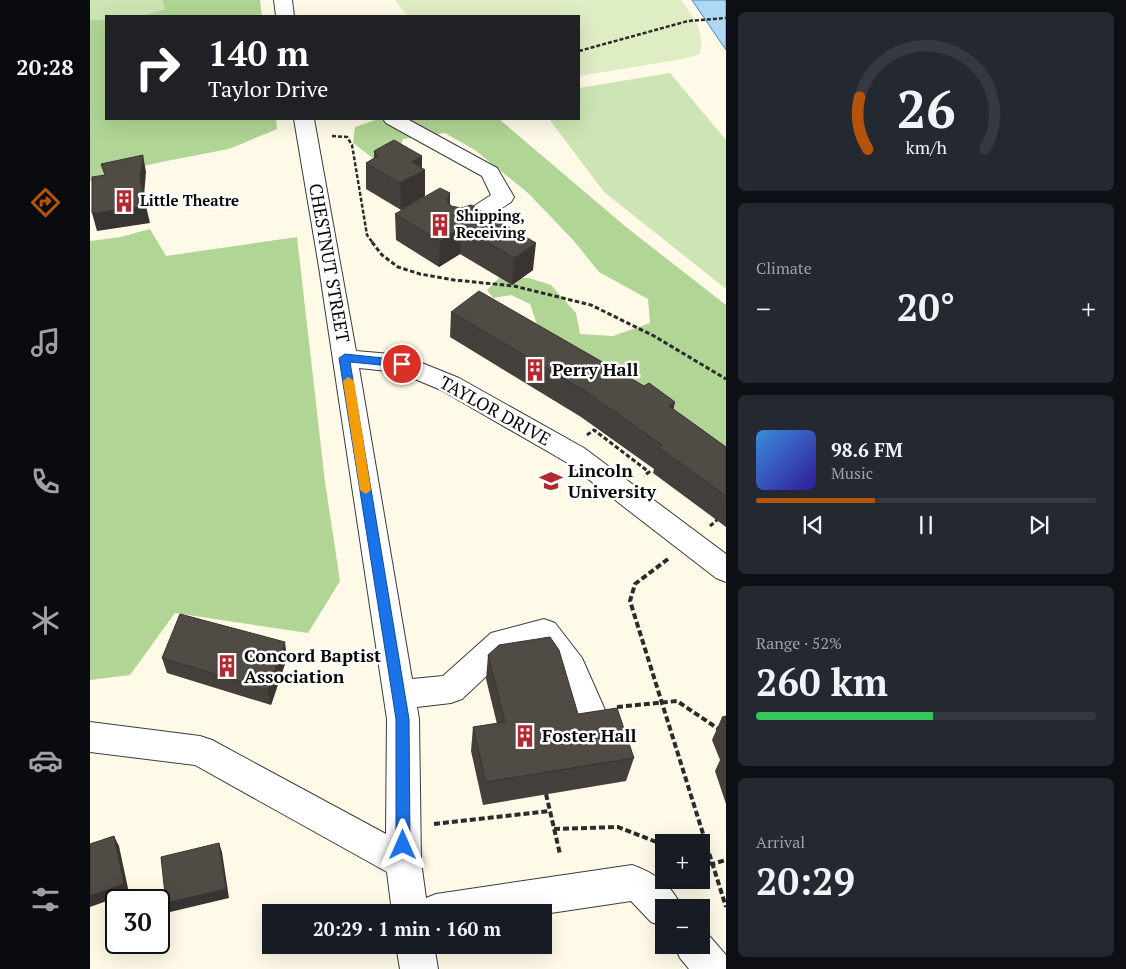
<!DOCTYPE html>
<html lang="en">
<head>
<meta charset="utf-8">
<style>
	:root { --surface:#171b24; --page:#242831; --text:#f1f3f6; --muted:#9ea1a6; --line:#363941; --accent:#b45309 }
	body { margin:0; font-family:"PT Serif",serif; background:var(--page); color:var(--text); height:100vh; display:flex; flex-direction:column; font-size:19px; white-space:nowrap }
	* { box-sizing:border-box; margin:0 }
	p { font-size:16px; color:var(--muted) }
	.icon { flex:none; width:28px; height:28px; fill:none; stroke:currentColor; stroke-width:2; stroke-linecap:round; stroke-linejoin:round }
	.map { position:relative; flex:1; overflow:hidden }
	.details { display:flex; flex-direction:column; gap:12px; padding:12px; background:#0d0f14; width:400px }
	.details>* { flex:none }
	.guide { position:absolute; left:15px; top:15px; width:475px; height:105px; border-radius:0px; box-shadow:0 5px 20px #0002; background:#202124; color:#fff; overflow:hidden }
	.fabs { position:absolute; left:565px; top:834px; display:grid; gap:10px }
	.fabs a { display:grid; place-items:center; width:55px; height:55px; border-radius:0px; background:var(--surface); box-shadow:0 5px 20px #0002; font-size:25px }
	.speed { position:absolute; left:15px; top:889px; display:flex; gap:10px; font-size:25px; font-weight:700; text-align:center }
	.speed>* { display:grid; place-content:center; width:65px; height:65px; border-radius:50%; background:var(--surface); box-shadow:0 5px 20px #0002; line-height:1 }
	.speed .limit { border:2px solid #111; border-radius:8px; background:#fff; color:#111 }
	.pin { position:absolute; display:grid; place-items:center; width:42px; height:42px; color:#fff; margin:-21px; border:2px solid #fff; border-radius:50%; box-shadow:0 1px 5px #0007 }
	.me { position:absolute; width:55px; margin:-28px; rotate:0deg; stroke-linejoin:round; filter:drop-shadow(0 0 4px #0008) }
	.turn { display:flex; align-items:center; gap:18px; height:105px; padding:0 20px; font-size:22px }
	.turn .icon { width:65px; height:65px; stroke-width:2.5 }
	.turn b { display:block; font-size:35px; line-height:42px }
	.big { font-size:38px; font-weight:700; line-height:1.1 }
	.details .tile { flex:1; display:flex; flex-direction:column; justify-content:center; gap:8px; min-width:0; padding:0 18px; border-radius:8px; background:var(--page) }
	.details .dial { align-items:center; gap:0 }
	.dial svg { height:130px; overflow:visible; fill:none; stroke:var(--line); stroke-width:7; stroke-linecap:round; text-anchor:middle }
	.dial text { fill:var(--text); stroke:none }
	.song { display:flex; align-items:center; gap:15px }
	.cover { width:60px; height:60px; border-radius:8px; background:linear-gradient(135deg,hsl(210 70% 55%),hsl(250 70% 35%)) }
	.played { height:5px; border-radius:2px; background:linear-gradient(90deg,var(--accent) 35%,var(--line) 35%) }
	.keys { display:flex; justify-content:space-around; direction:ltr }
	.heat { display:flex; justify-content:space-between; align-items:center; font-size:28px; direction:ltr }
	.charge { height:8px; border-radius:4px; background:linear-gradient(90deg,#34c759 52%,var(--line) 0) }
	.trip { position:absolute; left:172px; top:904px; width:290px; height:50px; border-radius:0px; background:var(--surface); box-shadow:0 5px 20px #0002; font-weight:700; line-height:50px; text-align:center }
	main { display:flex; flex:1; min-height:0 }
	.dock { display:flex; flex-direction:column; width:90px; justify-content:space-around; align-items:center; background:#090b0e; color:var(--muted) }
	.dock .icon { width:35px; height:35px }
	.dock .current { color:var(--accent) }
	.dock b { font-size:22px; color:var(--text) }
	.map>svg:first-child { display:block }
	.green { fill:#cde5b4 }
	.forest { fill:#b0d594 }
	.pitch { fill:#dfedc5 }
	.water { fill:#aed8f2; stroke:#398cc6 }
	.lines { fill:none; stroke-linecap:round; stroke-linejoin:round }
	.minor-casing { stroke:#3c3c3c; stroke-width:2 }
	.path-far2 { stroke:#2b2b2b; stroke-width:2.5; stroke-dasharray:4 2; stroke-linecap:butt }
	.path-far1 { stroke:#2b2b2b; stroke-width:3; stroke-dasharray:4.5 2.5; stroke-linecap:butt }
	.path { stroke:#2b2b2b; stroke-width:4; stroke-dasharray:6 3; stroke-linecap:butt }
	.minor { fill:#fff; fill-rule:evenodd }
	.wall { fill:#46403c }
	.shaded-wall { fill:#393431 }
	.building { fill:#514b46; stroke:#393431 }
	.route { fill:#1a73e8; stroke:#114b97 }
	.slow { fill:#f59e0b }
	.labels { text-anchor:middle; stroke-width:5; stroke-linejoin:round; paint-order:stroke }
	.far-poi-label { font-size:15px; font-weight:bold; fill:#090909; stroke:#fff; text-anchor:start }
	.street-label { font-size:18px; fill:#090909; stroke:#fff }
	.poi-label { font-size:18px; font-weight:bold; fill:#090909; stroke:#fff; text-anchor:start }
</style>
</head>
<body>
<main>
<nav class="dock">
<b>20:28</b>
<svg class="icon current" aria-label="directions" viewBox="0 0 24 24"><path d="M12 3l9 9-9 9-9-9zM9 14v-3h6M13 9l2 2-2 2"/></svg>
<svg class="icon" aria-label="music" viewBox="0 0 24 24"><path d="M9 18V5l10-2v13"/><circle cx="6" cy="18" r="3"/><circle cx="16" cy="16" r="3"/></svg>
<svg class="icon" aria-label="phone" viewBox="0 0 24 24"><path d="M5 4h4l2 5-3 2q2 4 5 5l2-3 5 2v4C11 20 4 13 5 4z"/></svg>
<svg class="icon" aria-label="climate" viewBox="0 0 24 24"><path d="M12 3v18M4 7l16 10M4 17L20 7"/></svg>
<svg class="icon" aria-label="car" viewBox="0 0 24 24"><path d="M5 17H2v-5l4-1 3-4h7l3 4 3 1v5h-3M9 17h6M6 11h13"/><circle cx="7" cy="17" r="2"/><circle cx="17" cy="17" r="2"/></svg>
<svg class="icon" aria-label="filters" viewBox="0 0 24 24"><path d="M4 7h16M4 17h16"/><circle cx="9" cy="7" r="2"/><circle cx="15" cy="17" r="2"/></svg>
</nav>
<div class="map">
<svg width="636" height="969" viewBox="0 0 636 969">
	<rect width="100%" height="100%" fill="#fefae7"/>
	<path class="green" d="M0,0h72l3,9 -24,7h-35v4h-16z
		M580,73l56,67v149l-122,-97 -55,-73h30v-31z"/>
	<path class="forest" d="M72,0h98l2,16h-121l24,-7z
		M0,20h16v99h170l1,10 -48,20 -63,12 -48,11 -28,9z
		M288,119h121l127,108 100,78v158l-185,-127 -11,-32 -19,-9 -18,3 -6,-8 13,-13 29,1 22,7 25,28 4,21 33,2 37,-13 -2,-24 -49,-27 -25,-31 -46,-48 -53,-43 -30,-17 -42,6 -4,14 -25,6 -21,-16 2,-16z
		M60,229l16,27 131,-19 28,245 15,99 -32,52 -133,-20 -45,62 -40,5v-439l31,-4z"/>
	<path class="pitch" d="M305,0h286c13,19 24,29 19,54l-17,5 -104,17v-60h-172z"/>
	<path class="water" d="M602,0h34v50z"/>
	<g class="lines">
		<defs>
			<path id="minor" d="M184,0h18l2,16h-18z
				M204,119h20l42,232 46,4 57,23 125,70 142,106v28l-10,-4 -150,-116 -125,-72 -43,-18 -39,-4 53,311 31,-3 48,-43 53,-14 11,4 27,35 23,52 -5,10 -11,4 -11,-4 -20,-44 -21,-29 -26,6 -49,46 -11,4 -34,4 2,12 2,143 5,36 10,-4 196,-29c23,8 40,20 50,43h-18v19l-13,-5 -20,-21 -87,13v-2h-152l-5,-40 -192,-107 -105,-13v-30l110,14 12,4 174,94 1,-115 -68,-452z
				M293,119h24l90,49 17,29 -3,5 -44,29 -8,2 -8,-2 -3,-5 3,-5 40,-26 -9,-19 -96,-53z
				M611,930l5,2 20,23v14h-37l-9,-11 -6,-13h27z
				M306,945h38l4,24h-38z"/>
		</defs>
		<use href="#minor" class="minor-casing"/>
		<path class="path-far2" d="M489,51l109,-30 38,-3
			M242,136l15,1 5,8 15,90 6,8"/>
		<path class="path-far1" d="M282,242l10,13 16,12 22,7 34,6 60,6 77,19 63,31 72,43
			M497,435l7,-5 55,42 -5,4
			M620,526l7,-6"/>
		<path class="path" d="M578,559l-33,25 -5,17 96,306
			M527,707l60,-6 49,33
			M456,794l14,60
			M344,824l116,-13
			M464,829l64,-2 46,18
			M611,860l11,4 14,-4"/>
		<use href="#minor" class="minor"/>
	</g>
	<path class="wall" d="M284,151l48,5v12l3,2v26l-24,14 -35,-21v-26l8,-5z
		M360,193v11l1,2 82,64 -21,15 -52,-31 -21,13 -43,-27 -1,-26z
		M361,312l193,74 31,16 -2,7 53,38v80l-73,-54 1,-4 -73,-52 -131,-80z
		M398,655l90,59 56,44 -8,23 -143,24 -12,-54 2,-24 24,-3 -11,-45z
		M72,658h125l-16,47 -104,-32z
		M636,716v88l-11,-33 5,-11 -8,-20 10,-23z"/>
	<path class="shaded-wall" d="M53,155l3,17 -2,24 -4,-17z
		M332,156v15l3,-1v26l-24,14 -1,-27 12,-21z
		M360,193l-1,27 -2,-20z
		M56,206l4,17 -53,8 -5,-18z
		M372,227l-2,27 -21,13 1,-26z
		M446,243l-3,27 -21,15 2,-27z
		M585,402l-6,25v-21z
		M195,642l2,16 -16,47 -3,-15z
		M24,836l5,10 10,47 -39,14v-11z
		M129,843l3,9 7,46 -59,14 -4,-9z"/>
	<path class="building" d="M304,140l28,16 -10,6 13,8 -25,13 -34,-20 12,-7 -4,-5z
		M53,155l-3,24 6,27 -54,7v-36l13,-2 -4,-11z
		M350,188l10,5 -3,7 4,6 10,2 10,-3 65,38 -22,15 -52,-31 -22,14 -45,-27z
		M389,291l165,95 5,-3 26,19 -6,4 57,41v49l-67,-48 3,-3 -77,-54 -134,-79z
		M90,614l105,28 -17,48 -106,-32z
		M460,637l9,13 19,64 39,-6 17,50 -148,24 -13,-55 32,-5 -17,-67 11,-10z
		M636,716v11l-4,-10z
		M24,836l10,48 -34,12v-52z
		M129,843l7,46 -60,14 -5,-46z"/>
	<path class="route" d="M255,354l57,6 6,4 -6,3 -52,-5 59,357 1,126 -2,5 -5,2 -5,-2 -2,-5v-126l-57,-361z"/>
	<path class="slow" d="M258,377l6,4 17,109 -5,4 -6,-4 -17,-109z"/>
	<defs>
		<symbol id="building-bare" viewBox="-9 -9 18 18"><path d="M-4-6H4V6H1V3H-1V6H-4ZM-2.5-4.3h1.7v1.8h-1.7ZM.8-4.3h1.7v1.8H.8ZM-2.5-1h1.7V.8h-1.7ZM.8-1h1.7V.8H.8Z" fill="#b12a2f" stroke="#fff" stroke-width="2.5" paint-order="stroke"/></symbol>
		<symbol id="university-bare" viewBox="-9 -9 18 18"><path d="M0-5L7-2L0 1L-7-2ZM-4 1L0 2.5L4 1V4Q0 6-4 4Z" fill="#b12a2f" stroke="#fff" stroke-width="2.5" paint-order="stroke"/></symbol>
	</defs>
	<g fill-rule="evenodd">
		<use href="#building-bare" x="18" y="185" width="32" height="32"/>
		<use href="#building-bare" x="334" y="209" width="32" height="32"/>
		<use href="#building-bare" x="429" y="354" width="32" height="32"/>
		<use href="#university-bare" x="445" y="465" width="32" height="32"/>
		<use href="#building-bare" x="121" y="650" width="32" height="32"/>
		<use href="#building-bare" x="419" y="720" width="32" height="32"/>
	</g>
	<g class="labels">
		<g class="far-poi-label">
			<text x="50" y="206">Little Theatre</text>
			<text x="366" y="221">Shipping,<tspan x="366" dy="17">Receiving</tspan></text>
		</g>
		<g class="street-label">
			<text transform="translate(239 263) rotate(80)" y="6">CHESTNUT STREET</text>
			<text transform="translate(405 411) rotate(29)" y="6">TAYLOR DRIVE</text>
		</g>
		<g class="poi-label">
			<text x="462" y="376">Perry Hall</text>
			<text x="478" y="477">Lincoln<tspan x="478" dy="21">University</tspan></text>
			<text x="154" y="662">Concord Baptist<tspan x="154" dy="21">Association</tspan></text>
			<text x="452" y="742">Foster Hall</text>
		</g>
	</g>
</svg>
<div class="fabs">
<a>+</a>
<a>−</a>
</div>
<div class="speed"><div class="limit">30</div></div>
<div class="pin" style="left:312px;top:364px;background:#d93025"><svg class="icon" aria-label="arrive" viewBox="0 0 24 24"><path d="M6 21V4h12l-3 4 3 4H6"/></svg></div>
<svg class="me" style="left:313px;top:845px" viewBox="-20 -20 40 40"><path d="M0-17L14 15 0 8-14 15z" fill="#1a73e8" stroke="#fff" stroke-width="4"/></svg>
<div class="trip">20:29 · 1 min · 160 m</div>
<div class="guide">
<div class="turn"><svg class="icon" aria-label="right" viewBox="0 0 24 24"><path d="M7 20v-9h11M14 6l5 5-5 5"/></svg><div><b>140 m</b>Taylor Drive</div></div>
</div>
</div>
<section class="details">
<div class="tile dial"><svg viewBox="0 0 100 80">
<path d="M14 69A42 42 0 1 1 86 69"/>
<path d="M14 69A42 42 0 0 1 9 37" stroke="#b45309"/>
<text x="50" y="56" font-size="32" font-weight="700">26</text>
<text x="50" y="72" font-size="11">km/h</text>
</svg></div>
<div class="tile"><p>Climate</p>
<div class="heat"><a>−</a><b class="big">20°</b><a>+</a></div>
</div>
<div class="tile">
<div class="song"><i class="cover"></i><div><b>98.6 FM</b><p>Music</p></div></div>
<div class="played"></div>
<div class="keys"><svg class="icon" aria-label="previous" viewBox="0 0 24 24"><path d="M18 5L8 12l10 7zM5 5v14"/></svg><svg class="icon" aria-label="pause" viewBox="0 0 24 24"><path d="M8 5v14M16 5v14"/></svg><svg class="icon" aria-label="next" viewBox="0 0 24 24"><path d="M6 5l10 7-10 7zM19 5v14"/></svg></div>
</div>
<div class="tile"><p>Range · 52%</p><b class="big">260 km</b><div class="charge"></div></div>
<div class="tile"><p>Arrival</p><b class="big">20:29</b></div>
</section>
</main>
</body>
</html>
